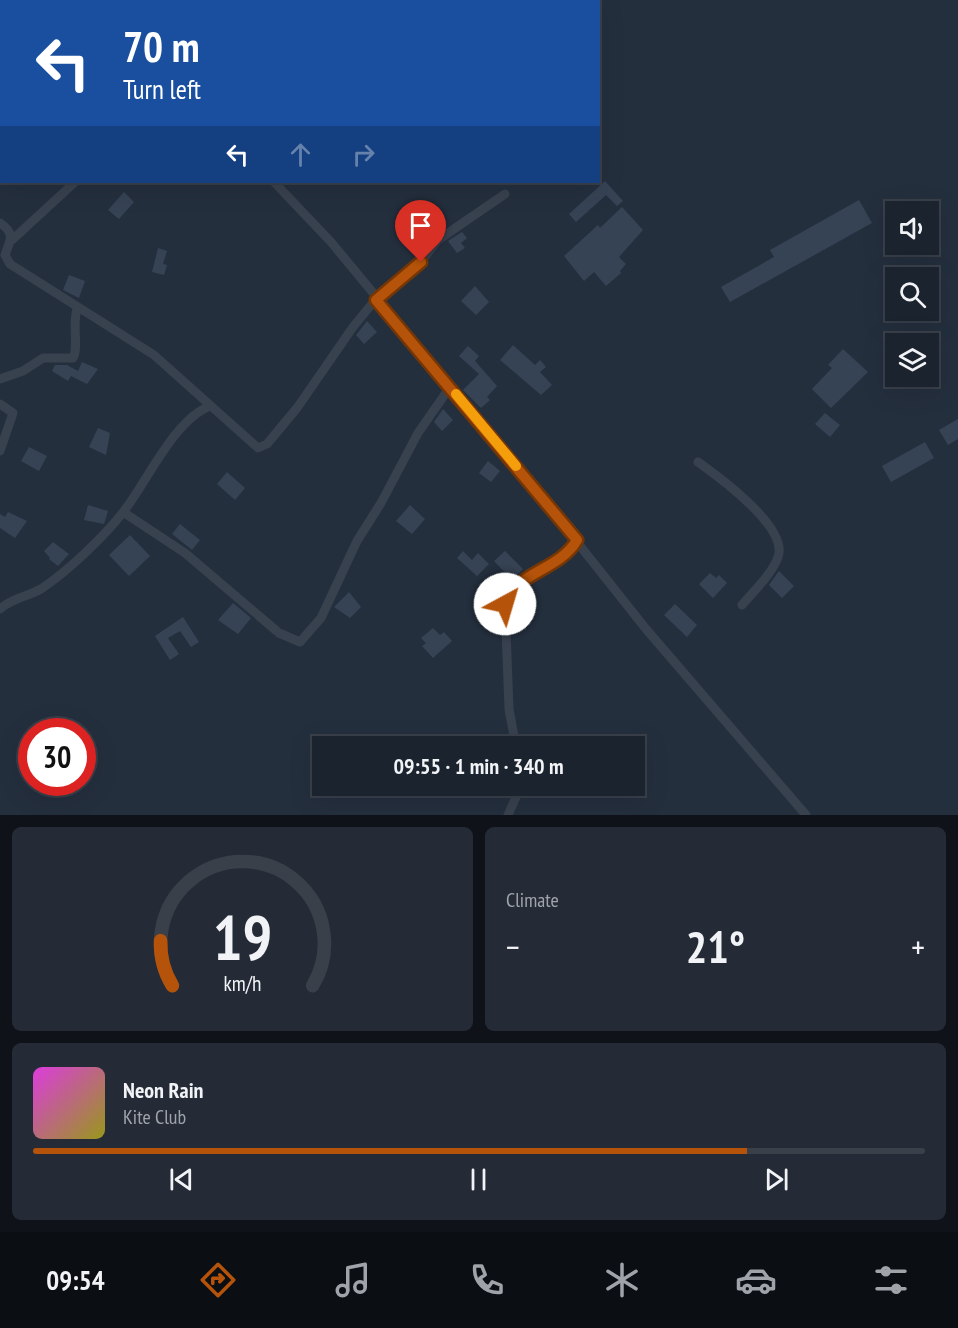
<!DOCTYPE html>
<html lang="en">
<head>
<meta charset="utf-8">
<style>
	:root { --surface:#1b232e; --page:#242b36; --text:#f1f3f6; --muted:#a0a4aa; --line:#39404a; --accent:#b45309 }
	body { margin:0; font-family:"PT Sans Narrow",sans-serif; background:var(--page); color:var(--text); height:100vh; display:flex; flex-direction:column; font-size:22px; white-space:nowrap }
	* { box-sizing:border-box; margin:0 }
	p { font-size:20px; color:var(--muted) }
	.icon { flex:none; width:33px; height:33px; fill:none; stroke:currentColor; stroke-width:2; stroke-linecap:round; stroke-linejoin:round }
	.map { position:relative; height:815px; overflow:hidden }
	.panel { display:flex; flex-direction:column; gap:12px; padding:12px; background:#0f1319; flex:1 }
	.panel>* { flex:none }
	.banner { position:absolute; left:0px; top:0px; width:600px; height:183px; box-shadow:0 6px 24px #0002,0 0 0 2px var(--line); background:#1a4fa0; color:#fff; overflow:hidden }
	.fabs { position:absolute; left:885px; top:201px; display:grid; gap:12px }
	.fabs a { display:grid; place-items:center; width:54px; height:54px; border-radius:0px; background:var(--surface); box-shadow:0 6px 24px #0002,0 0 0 2px var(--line); font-size:30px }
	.speed { position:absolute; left:18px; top:718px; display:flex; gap:12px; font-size:30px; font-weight:700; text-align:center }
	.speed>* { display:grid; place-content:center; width:78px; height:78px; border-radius:50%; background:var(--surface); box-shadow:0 6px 24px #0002,0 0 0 2px var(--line); line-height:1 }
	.speed .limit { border:9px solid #d22; background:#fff; color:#111 }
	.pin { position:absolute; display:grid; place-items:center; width:51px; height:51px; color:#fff; margin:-62px -26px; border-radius:50% 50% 50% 0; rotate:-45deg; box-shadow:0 0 6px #0007 }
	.pin .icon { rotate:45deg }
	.me { position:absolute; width:66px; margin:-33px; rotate:39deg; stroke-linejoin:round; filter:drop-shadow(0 0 4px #0008) }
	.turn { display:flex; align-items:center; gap:21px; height:126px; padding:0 24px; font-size:27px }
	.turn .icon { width:78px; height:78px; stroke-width:2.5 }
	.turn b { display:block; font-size:42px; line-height:51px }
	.lanes { display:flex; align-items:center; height:57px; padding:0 24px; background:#0003; justify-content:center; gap:30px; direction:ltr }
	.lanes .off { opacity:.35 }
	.big { font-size:45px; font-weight:700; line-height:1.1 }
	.panel .tile { flex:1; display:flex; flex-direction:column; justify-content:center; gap:9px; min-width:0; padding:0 21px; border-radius:9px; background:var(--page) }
	.panel .dial { align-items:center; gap:0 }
	.dial svg { height:156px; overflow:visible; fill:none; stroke:var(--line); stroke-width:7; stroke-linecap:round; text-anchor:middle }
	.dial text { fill:var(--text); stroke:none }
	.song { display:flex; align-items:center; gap:18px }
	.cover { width:72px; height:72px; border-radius:9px; background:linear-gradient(135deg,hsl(300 70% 55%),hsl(60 70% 35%)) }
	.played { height:6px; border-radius:3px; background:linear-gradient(90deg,var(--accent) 80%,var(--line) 80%) }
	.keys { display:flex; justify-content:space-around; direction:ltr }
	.heat { display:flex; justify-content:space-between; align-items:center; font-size:33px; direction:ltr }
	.panel .tiles { flex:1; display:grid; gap:12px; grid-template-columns:1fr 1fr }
	.tile:last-child { grid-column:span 2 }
	.trip { position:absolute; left:312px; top:736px; width:333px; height:60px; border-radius:0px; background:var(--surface); box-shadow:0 6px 24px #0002,0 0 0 2px var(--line); font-weight:700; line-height:60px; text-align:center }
	.tab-bar { display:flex; height:96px; justify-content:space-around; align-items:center; background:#0b0e12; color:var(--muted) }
	.tab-bar .icon { width:42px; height:42px }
	.tab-bar .active { color:var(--accent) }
	.tab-bar b { font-size:27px; color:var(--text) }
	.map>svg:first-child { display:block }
	.building { fill:#364354 }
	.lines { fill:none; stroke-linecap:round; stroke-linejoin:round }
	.minor { stroke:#38414e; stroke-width:9 }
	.route-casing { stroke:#753606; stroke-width:15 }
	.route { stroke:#b45309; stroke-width:10 }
	.slow { stroke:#f59e0b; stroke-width:10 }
</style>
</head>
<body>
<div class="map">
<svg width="958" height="815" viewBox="0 0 958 815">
	<rect width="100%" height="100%" fill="#242f3e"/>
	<path class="building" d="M605,181l18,20 -6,5 -11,-11 -30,27 -7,-8z
		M124,192l10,10 -15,17 -11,-9z
		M859,200l13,23 -142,79 -9,-15 53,-30 -4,-7z
		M622,207l21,23 -24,27 7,7 -6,7 1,2 -15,13 -12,-14 -10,9 -20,-25 34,-31 2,3z
		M462,232l5,6 -6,5 4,5 -8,5 -9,-12z
		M158,248l9,3 -4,13 4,1 -3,10 -12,-3z
		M69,275l16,6 -6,17 -16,-8z
		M475,286l14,16 -13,13 -15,-14z
		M367,321l10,11 -13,12 -8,-9z
		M513,345l22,20 5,-5 6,7 -6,5 12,13 -11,10 -41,-35z
		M468,346l11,10 -4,5 22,25 -10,11 3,3 -9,8 -18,-18 16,-16 -20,-18z
		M843,349l25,23 -37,36 -19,-19 20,-21 -4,-3z
		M82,362l16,7 -11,15 -16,-8 -3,5 -16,-10 3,-6h12l11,6z
		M443,409l10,11 -11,11 -8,-9z
		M825,413l15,12 -10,12 -15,-13z
		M958,419v20l-10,6 -9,-15z
		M98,428l12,5 -4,22 -17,-8z
		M925,442l9,16 -43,24 -9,-16z
		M29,447l18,9 -8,15 -18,-10z
		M488,461l12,10 -9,11 -12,-9z
		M227,472l18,16 -10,12 -18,-16z
		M88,505l20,6 -4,13 -20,-4z
		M410,505l15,14 -13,15 -16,-13z
		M8,512l19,9 -12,17 -15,-10v-14l5,3z
		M180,524l20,16 -8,10 -20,-16z
		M130,535l20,21 -21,20 -20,-21z
		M53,542l16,12 -11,12 -9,-7 1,-1 -6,-7z
		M463,551l9,9 6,-7 11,11 -12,12 -20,-18z
		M505,551l18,18 -11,11 -18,-19z
		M779,571l15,15 -12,12 -13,-13z
		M710,573l6,5 3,-3 8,8 -14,15 -14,-14z
		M349,592l12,15 -11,11 -16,-11z
		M233,603l18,15 -13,16 -20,-14z
		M675,604l22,21 -10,12 -23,-22z
		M183,617l16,25 -8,5 -11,-16 -12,7 11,16 -9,6 -15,-24z
		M433,628l7,7 4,-3 8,9 -19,17 -11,-12 4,-3 -5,-5z"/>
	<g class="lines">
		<path class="minor" d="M117,0l1,2
			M38,2l3,-2
			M0,21l2,-1
			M0,33l2,2
			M274,182l57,60 196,237 119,150 160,186
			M0,223c16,11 10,17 5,32l5,9 144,91 104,93 9,-4 30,-36 56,-81 23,-28 45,-37 17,-22 67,-46
			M12,240l63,-58
			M0,379l23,-8 20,-13h30c6,-10 -1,-33 4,-49
			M0,404l13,9 -13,38
			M698,462c21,15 91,66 80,95 -6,17 -24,34 -36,48
			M123,512l62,41 94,80 21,9 21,-24 36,-77 24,-38 37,-70 32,-46
			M0,609c12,-11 27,-12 41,-20 27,-18 63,-52 83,-78 24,-31 50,-91 86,-105
			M516,747l-7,-38 -4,-105c9,-32 55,-35 72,-64
			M508,815l13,-29"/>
	</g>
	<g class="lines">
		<defs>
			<path id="route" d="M421,262l-45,38 201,240c-17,30 -63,33 -72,64"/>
		</defs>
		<use href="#route" class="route-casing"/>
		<use href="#route" class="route"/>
		<path class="slow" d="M456,394l60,72"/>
	</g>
</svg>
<div class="fabs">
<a><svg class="icon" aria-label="sound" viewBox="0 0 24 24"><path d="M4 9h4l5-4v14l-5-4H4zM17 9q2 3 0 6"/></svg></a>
<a><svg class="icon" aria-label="search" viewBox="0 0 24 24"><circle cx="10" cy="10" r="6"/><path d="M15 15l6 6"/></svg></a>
<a><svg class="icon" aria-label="layers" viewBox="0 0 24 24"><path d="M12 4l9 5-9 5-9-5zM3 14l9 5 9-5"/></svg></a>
</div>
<div class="speed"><div class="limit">30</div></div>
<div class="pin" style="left:421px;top:262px;background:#d93025"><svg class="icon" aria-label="arrive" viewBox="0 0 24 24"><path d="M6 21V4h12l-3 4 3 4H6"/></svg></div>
<svg class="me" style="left:505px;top:604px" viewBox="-20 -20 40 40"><circle r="19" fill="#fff"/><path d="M0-13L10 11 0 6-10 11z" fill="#b45309"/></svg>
<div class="trip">09:55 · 1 min · 340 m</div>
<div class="banner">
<div class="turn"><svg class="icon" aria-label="left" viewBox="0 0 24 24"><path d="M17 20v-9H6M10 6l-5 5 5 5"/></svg><div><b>70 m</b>Turn left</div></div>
<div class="lanes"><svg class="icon" aria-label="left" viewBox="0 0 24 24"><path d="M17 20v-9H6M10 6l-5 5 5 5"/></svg><svg class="icon off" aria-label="ahead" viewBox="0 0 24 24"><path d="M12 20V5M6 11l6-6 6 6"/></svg><svg class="icon off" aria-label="right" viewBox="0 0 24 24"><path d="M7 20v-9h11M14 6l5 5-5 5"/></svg></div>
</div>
</div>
<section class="panel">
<div class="tiles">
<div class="tile dial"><svg viewBox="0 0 100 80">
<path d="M14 69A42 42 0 1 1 86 69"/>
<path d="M14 69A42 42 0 0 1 8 46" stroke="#b45309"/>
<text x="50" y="56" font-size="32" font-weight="700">19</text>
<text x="50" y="72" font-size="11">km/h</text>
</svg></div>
<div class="tile"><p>Climate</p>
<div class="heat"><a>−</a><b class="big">21°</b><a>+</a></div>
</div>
<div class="tile">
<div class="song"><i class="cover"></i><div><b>Neon Rain</b><p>Kite Club</p></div></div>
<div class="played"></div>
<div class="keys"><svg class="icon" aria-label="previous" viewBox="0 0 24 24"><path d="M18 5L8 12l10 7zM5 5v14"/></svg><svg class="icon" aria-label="pause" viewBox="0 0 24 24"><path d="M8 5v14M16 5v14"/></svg><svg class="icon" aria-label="next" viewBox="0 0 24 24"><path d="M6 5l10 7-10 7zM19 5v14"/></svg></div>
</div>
</div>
</section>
<nav class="tab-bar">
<b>09:54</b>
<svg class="icon active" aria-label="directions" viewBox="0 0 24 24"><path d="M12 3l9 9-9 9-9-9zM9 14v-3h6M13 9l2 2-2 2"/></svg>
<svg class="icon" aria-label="music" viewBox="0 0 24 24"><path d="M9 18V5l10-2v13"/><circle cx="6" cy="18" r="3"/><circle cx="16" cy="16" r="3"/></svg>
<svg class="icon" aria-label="phone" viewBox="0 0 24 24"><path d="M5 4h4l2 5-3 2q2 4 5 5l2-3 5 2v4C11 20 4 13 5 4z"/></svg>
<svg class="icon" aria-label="climate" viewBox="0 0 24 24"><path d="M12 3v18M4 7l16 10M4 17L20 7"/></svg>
<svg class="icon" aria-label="car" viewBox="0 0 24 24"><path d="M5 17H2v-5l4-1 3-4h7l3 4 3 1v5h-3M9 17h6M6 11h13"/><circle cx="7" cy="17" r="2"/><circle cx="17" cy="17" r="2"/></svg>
<svg class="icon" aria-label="filters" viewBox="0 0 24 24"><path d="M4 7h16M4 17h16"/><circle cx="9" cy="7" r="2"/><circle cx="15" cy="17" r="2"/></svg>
</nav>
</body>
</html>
